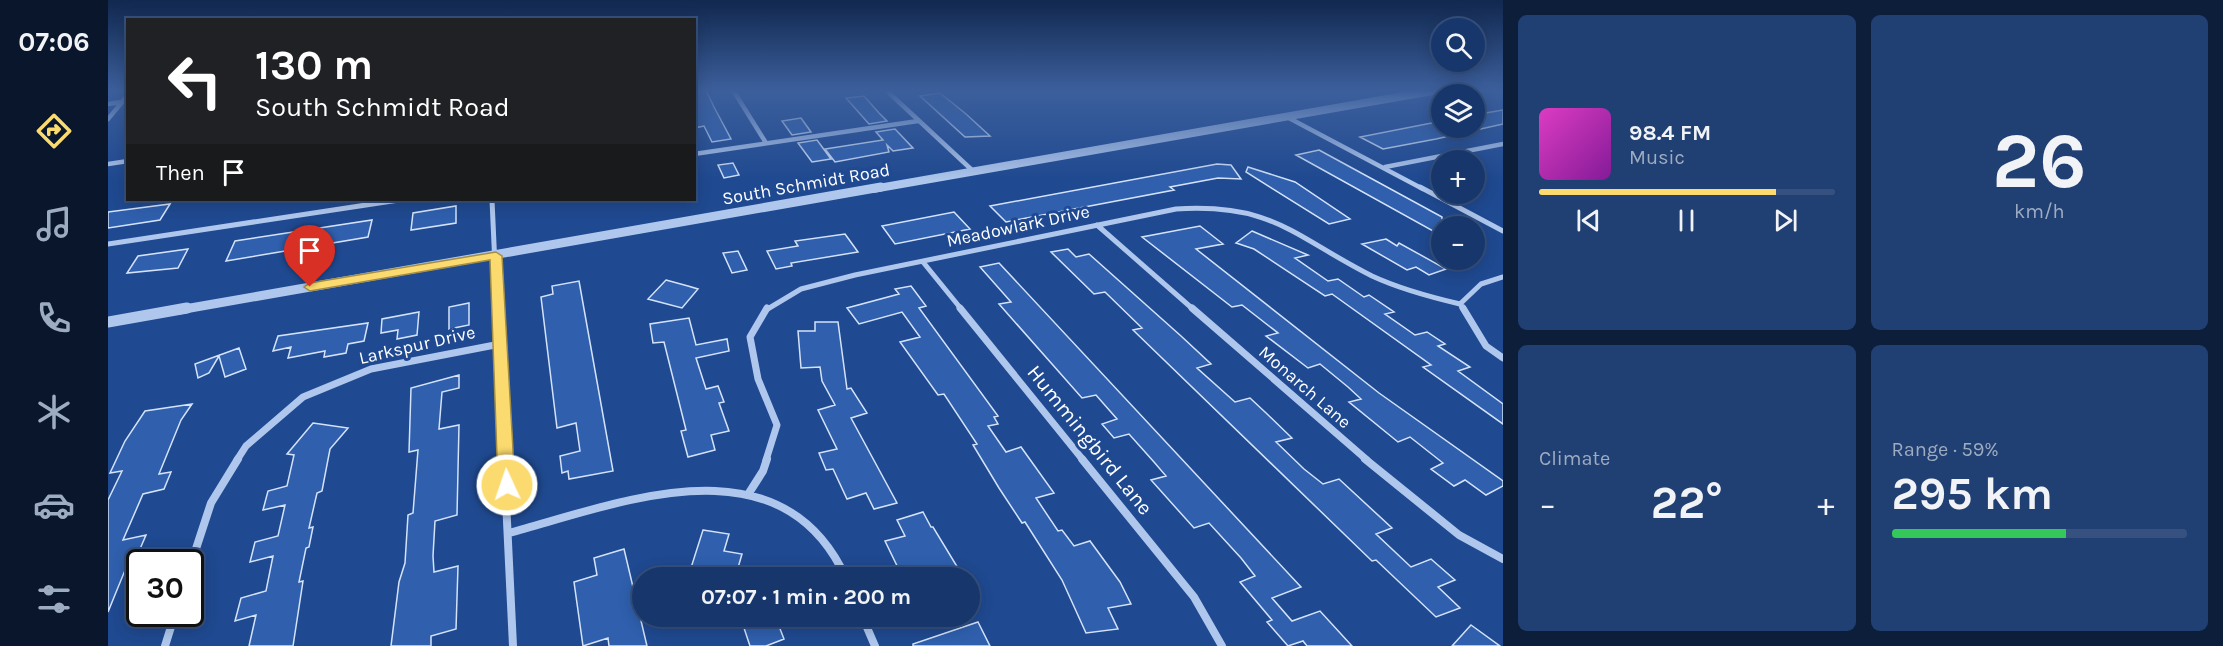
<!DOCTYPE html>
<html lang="en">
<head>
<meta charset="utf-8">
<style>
	:root { --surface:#17376c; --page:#203f72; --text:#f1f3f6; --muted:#9eacc2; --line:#36517f; --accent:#fbdb6f }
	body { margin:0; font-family:Karla,sans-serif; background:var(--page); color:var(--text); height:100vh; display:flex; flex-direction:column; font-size:22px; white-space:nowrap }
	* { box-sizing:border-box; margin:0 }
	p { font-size:20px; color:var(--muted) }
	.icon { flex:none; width:33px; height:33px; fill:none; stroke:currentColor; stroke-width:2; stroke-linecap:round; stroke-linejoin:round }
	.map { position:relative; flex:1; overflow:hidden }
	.drawer { display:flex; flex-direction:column; gap:15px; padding:15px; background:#0d1e3b; width:720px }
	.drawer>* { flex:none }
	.guide { position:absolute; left:18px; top:18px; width:570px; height:183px; border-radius:0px; box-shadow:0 3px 15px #0003,0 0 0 2px var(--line); background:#202124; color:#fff; overflow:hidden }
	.controls { position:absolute; left:1323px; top:18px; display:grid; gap:12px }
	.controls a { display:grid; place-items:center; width:54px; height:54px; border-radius:50%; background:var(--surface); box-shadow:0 3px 15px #0003,0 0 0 2px var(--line); font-size:30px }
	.speed { position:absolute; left:18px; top:549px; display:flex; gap:12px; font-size:30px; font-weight:700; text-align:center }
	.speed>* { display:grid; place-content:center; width:78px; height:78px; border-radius:50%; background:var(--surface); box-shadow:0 3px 15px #0003,0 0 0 2px var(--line); line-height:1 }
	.speed .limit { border:3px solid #111; border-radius:9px; background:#fff; color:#111 }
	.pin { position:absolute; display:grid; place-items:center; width:51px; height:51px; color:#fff; margin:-62px -26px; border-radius:50% 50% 50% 0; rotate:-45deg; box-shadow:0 0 6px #0007 }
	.pin .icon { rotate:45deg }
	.me { position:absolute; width:66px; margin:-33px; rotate:357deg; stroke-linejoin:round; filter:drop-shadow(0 0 4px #0008) }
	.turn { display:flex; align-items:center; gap:21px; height:126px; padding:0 30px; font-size:27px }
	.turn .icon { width:78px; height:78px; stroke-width:2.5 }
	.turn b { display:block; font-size:42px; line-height:51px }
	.then { display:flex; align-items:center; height:57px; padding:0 30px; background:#0003; gap:12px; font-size:22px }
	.big { font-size:45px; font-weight:700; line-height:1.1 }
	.drawer .widget { flex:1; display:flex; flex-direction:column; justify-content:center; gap:9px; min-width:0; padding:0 21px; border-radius:9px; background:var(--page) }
	.drawer .dial { align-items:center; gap:0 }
	.dial b { font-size:78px; line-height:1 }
	.song { display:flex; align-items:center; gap:18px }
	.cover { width:72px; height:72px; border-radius:9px; background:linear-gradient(135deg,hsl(310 70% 55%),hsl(290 70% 35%)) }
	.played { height:6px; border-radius:3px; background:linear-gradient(90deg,var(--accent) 80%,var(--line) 80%) }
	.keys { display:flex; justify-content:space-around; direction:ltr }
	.heat { display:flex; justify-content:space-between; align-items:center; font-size:33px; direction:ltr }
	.charge { height:9px; border-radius:4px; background:linear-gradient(90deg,#34c759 59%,var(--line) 0) }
	.drawer .tiles { flex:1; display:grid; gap:15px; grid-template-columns:repeat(2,1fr) }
	.trip { position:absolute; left:524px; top:567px; width:348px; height:60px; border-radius:30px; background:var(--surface); box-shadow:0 3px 15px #0003,0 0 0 2px var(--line); font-weight:700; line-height:60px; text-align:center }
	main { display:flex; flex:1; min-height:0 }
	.dock { display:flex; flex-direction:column; width:108px; justify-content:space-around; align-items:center; background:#09162b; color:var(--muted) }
	.dock .icon { width:42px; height:42px }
	.dock .current { color:var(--accent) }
	.dock b { font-size:27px; color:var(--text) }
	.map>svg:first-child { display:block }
	.building { fill:#2f5fad; stroke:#d4e3f9; stroke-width:1.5 }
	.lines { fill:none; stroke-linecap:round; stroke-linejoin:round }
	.minor-far3 { stroke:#afc7ed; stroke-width:4.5 }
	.minor-far2 { stroke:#afc7ed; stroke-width:5 }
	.minor-far1 { stroke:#afc7ed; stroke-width:7 }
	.minor { stroke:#afc7ed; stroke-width:8 }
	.tertiary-far2 { stroke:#afc7ed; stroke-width:8 }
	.tertiary-far1 { stroke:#afc7ed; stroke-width:9 }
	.tertiary { stroke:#afc7ed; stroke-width:11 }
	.route { fill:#fbdb6f; stroke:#a38e48; stroke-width:1.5 }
	.labels { text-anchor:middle; stroke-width:6; stroke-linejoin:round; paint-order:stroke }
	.street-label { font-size:18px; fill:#fff; stroke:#1f4990 }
	.near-street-label { font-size:21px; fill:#fff; stroke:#1f4990 }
</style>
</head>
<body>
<main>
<nav class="dock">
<b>07:06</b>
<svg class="icon current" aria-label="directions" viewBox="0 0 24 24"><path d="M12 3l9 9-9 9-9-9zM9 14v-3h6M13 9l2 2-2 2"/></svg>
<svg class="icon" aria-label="music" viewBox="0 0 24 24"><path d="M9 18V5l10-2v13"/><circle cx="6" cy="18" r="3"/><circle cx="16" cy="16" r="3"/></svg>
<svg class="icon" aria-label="phone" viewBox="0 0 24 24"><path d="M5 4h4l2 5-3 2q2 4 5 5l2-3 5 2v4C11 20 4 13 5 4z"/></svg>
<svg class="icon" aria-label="climate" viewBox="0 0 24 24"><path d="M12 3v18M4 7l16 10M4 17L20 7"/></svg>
<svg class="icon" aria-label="car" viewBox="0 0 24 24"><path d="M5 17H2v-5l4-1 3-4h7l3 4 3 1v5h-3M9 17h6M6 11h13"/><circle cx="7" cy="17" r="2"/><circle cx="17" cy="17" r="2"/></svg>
<svg class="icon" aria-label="filters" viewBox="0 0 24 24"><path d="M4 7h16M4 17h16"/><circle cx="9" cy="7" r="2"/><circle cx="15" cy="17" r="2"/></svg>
</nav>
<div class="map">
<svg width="1395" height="646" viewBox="0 0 1395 646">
	<rect width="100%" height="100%" fill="#1f4990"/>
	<path class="building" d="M598,90l8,17 17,32 -19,3 -8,-16 -10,2v-36z
		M832,93l26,21 24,22 -25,1 -45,-41z
		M756,96l15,17 8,8 -18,3 -23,-26z
		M1395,110v14l-67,15 -53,10 -23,-12 82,-16v7h32v-13z
		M693,118l10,14 -19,3 -10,-14z
		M787,129l18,19 -20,3 -6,-6 2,7 -54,10 -10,-13 58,-9 -7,-8z
		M709,140l14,19 -19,3 -14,-19z
		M1211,150l123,67v12l-9,2 -137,-76z
		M625,163l6,12 -15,3 -6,-13z
		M1109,164l14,1 10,14 -23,-1 -48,9 4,3 -168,32 -16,-16z
		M1140,167l47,15 55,37 -21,5 -83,-52z
		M62,204l-10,16 -52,8v-16z
		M348,206v17l-45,7 2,-17z
		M846,212l16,17 -75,15 -13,-18z
		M264,220l-4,17 -142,24 9,-20z
		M1092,226l23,18 -27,5 183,144 124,88v5l-17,9 -21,-15 -11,6 -23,-17 12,-6 -33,-26 -12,5 -49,-40 12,-3 -13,-12 -28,-23 -12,4 -42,-32 12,-3 -36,-28 -10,2 -90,-70z
		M1144,231l56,24 -13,3 33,23 10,-2 26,18 5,-2 25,17 -9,2 30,21 12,-3 18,12 -7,2 32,21 -12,4 45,33v20l-80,-57 8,-2 -99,-71 -7,2 -71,-47 -18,-6z
		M737,234l13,18 -67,11 1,3 -16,3 -9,-18 31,-5 -3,-5z
		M1278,239l11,7 2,-3 47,26 -17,6 -13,-8 -9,3 -45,-26z
		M80,249l-10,19 -51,5 11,-17z
		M960,249l8,8 13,-3 92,82 30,28 -14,4 38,34 15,-4 15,14 27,26 -16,4 28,27 19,15 16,-5 53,49 -16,6 35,33 20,-8 24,21 -17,7 22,21 -24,9 -60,-57 -4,1 -239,-231 9,-2 -37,-36 -11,2 -43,-42z
		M630,251l9,19 -15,3 -9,-20z
		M891,263l302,324 -29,11 20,23 28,-10 32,35h-45l-4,-5 -15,5 -21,-24 5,-2 -32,-38 15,-6 -14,-18 -32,-35 -15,5 -43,-48 15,-4 -12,-14 -25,-28 -15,4 -12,-14 15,-5 -21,-24 -14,3 -83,-94 12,-2 -31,-35z
		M558,280l22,6 10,3 -16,19 -34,-9z
		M471,281l34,190 -44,8 -1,-8 -6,2 -2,-17 20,-5 -4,-28 -19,5 -16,-131 12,-3 -1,-8z
		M803,286l15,20 -7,2 79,108 -4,1 4,7 -10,2 18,26 15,-5 33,46 -18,5 22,33 4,-1 12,16 16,-5 30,41 11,22 -23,4 10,21 -32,4 -24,-53 -37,-58 -3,1 -23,-35 -26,-43 4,-1 -33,-50 -6,1 -38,-53 20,-5 -18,-25 -43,12 -12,-16 52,-14 -4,-5z
		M361,303v22l-20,4v-22z
		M311,312l-2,23 -20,4 1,-9 -17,3 1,-14z
		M581,318l7,27 31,-6 2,12 -33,7 10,31 12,-3 6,16 -5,1 10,28 -18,4 4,15 -27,7 -7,-26 5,-1 -22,-88 -11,1 -3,-19z
		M707,322h23l9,67 4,-1 16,25 -16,5 46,85 -23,6 -8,-16 -19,6 -14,-30 -7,1 -7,-17 18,-4 -19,-39 17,-5 -13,-24 -2,-14 -19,1 -3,-37h17z
		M260,323l-4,18 -16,3 -2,9 -22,4 1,-6 -37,7 3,-11 -18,4 5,-15z
		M131,348l7,21 -21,8 -6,-21 -10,17 -11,5 -3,-14z
		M351,375v13l-17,4 -3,37 20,-4 -2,90 -22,6 -2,35 1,16 24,-6 -2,63 -25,7v10h-40l8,-64 6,-19 3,-48 5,-2 5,-63 -9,2 2,-64z
		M84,404l-11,16 -22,54 12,-2 -7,17 -21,5 -20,46 23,-5 -9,21 -7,2 -22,54v-112l14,-29 -12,2 15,-32 20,-30z
		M205,423l35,5 -18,21 -8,42 -5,2 -8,35 4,-1 -4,20 -3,1 -7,34 4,-1 -10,65h-44l7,-31 -21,6 6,-23 25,-7 7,-35 -23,6 5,-20 23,-6 7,-31 -22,5 5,-19 19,-5 7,-31 -7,-1z
		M815,512l8,15h2l31,51h-61l-18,-37 20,-5 -8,-16z
		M595,530l26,4 -5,17 18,3 -7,24 -46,-4z
		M516,549l23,97h-38l-1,-8 -25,8 -9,-64 23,-7 -3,-17z
		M632,616h35l9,23 -18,7h-16z
		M870,622l12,24h-77v-2z
		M1363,625l29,21h-48z"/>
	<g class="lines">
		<path class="minor-far3" d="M625,90l33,53
			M778,90l87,81
			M0,104l13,-2
			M1179,117l136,72
			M0,119l20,-24
			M586,154l224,-33
			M0,164l20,-3
			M1277,167l118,-23"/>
		<path class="minor-far2" d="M1312,187l83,44
			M384,200l5,110
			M989,225l97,85
			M0,244l291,-44
			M815,262l39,48
			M658,310l35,-21 54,-14 321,-66c97,-6 117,27 196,67 28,13 58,21 88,28
			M1356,310l-4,-6 21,-20 22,-7"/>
		<path class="minor-far1" d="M389,308l7,152
			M852,308l123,152
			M1084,308l175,152
			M1355,308l23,38 17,12
			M129,460l9,-14 57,-49 68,-28 129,-25
			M658,460l11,-35 -19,-46 -8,-42 17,-29"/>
		<path class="minor" d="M396,459l9,187
			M974,459l112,138 28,49
			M1257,459l94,76 44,24
			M641,493l14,-22 4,-12
			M401,533c111,-30 272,-97 337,45
			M82,567l21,-64 27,-44
			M754,616l13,30
			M57,646l10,-32"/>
		<path class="tertiary-far2" d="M765,189l565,-99"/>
		<path class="tertiary-far1" d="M71,310l702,-123"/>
		<path class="tertiary" d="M0,322l79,-14"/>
	</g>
	<linearGradient id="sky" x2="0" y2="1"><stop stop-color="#11284f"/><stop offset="0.5" stop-color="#3c5f9c"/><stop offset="1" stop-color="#3c5f9c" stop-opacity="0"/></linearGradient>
	<rect width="1395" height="181" fill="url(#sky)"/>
	<path class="route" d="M388,252l6,4 13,229 -2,5h-13l-2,-5 -8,-225 -180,31 -6,-4 6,-4z"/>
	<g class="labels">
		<g class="street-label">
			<text transform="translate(698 184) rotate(-10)" y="6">South Schmidt Road</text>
			<text transform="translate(910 226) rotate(-12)" y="6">Meadowlark Drive</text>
			<text transform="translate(309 345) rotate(-13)" y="6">Larkspur Drive</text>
			<text transform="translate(1197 387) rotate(41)" y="6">Monarch Lane</text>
		</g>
		<g class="near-street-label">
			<text transform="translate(982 440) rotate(51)" y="7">Hummingbird Lane</text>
		</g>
	</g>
</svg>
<div class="controls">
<a><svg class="icon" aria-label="search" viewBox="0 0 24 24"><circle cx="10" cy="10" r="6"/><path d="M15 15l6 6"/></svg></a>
<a><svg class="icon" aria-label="layers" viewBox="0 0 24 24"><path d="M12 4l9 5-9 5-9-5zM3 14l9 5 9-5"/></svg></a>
<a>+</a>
<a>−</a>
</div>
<div class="speed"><div class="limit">30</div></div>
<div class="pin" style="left:202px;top:287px;background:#d93025"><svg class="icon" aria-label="arrive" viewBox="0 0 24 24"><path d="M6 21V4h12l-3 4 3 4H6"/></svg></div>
<svg class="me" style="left:399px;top:485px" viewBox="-20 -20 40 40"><circle r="17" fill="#fbdb6f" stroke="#fff" stroke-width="3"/><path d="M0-11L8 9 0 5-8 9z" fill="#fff"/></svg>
<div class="trip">07:07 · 1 min · 200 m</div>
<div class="guide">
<div class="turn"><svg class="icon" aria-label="left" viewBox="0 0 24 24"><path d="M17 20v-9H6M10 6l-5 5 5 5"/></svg><div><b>130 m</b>South Schmidt Road</div></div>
<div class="then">Then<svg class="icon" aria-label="arrive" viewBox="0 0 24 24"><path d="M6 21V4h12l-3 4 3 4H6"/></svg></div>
</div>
</div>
<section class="drawer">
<div class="tiles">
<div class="widget">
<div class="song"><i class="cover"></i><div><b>98.4 FM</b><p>Music</p></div></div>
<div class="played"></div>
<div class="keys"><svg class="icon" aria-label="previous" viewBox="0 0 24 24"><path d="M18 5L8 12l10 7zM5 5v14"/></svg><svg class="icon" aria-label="pause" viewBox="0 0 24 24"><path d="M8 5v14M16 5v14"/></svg><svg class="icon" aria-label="next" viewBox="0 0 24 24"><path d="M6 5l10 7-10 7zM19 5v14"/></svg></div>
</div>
<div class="widget dial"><b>26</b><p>km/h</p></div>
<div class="widget"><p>Climate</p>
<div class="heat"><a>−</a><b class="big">22°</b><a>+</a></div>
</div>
<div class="widget"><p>Range · 59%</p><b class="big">295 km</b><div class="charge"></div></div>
</div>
</section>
</main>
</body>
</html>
